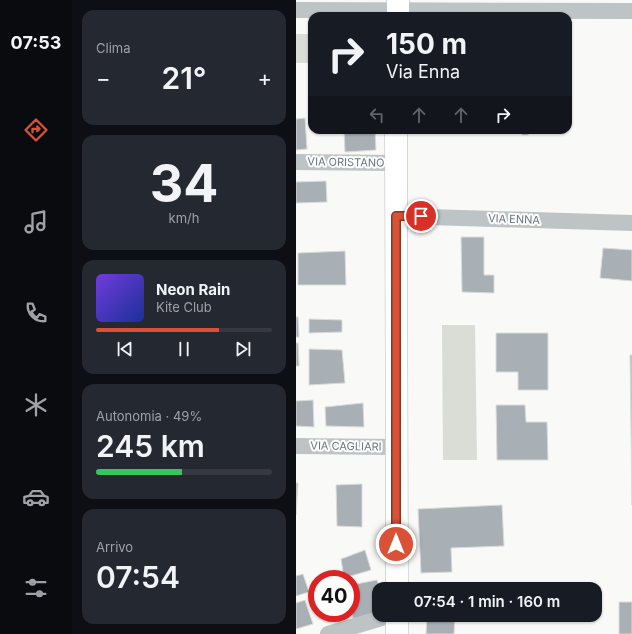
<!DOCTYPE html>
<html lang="it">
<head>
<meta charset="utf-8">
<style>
	:root { --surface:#171b24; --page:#242831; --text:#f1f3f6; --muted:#9ea1a6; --line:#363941; --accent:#d95136 }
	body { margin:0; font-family:Inter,sans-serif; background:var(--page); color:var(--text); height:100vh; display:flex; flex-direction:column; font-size:15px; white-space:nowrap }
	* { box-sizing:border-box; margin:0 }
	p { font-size:13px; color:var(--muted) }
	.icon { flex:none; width:22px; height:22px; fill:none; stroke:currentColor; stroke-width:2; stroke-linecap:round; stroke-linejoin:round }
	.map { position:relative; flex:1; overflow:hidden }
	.drawer { display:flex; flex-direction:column; gap:10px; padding:10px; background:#0d0f14; width:224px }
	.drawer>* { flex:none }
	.guide { position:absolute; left:12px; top:12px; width:264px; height:122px; border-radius:12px; box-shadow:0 1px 3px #0004; background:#171b24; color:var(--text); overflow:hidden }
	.speed { position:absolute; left:12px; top:570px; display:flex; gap:8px; font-size:20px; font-weight:700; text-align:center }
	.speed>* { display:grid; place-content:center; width:52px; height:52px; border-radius:50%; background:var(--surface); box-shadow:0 1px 3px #0004; line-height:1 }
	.speed .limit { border:6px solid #d22; background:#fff; color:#111 }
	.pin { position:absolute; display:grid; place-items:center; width:34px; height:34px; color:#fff; margin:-17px; border:2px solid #fff; border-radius:50%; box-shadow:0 1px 4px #0007 }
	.me { position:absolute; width:44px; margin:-22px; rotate:0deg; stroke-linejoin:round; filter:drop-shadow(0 0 3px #0008) }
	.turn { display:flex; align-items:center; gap:14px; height:84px; padding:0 12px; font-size:18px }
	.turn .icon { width:52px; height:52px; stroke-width:2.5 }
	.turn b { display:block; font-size:28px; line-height:34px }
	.lanes { display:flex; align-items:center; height:38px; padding:0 12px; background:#0003; justify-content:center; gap:20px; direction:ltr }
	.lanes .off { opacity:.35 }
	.big { font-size:30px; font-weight:600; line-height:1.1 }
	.drawer .widget { flex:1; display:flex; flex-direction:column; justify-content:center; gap:6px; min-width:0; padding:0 14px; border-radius:12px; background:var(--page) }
	.drawer .dial { align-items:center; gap:0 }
	.dial b { font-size:52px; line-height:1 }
	.song { display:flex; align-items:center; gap:12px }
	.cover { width:48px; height:48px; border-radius:6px; background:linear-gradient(135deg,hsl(260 70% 55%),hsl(230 70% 35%)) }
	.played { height:4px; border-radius:2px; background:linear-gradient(90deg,var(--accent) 70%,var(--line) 70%) }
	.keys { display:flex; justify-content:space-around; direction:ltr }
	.heat { display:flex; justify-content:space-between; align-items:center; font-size:22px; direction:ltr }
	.charge { height:6px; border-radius:3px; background:linear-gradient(90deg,#34c759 49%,var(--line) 0) }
	.trip { position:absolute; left:76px; top:582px; width:230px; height:40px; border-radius:12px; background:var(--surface); box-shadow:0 1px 3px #0004; font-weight:600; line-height:40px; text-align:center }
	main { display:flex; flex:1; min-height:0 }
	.dock { display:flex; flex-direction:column; width:72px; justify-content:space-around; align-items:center; background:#090b0e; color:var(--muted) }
	.dock .icon { width:28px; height:28px }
	.dock .selected { color:var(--accent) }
	.dock b { font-size:18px; color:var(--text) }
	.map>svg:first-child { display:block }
	.green { fill:#d9ddd6 }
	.building { fill:#a8b0b6; stroke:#dbdbd9 }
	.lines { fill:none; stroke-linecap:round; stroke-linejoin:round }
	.secondary-casing { stroke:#b3b9bd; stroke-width:23 }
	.street { stroke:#bec3c6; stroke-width:16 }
	.secondary { stroke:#fff; stroke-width:22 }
	.route-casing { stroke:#8d3523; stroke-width:10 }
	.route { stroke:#d95136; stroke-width:7 }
	.labels { text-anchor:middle; stroke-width:4; stroke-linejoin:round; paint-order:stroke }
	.street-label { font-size:11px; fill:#667680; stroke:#fff }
</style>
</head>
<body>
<main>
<nav class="dock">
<b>07:53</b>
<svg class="icon selected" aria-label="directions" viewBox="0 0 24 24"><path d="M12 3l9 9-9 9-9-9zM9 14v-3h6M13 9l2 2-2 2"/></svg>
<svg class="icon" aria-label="music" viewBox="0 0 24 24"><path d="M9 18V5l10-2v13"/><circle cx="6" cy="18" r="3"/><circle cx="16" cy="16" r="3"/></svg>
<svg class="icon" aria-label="phone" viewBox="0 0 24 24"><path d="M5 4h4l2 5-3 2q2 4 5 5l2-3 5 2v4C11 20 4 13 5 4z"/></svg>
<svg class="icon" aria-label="climate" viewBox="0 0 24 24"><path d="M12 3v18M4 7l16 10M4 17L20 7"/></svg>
<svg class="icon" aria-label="car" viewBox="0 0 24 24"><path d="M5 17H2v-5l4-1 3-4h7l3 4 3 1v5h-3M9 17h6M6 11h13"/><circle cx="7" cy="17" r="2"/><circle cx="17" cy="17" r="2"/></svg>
<svg class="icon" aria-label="filters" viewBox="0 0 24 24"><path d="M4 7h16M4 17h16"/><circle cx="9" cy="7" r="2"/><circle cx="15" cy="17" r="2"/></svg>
</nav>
<section class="drawer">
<div class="widget"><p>Clima</p>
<div class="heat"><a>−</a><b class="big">21°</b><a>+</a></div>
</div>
<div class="widget dial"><b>34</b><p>km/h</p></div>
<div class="widget">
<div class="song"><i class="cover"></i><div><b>Neon Rain</b><p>Kite Club</p></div></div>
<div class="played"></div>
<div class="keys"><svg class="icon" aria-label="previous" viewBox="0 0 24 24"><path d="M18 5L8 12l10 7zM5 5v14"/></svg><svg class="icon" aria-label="pause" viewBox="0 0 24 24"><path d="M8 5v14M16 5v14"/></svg><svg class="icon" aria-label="next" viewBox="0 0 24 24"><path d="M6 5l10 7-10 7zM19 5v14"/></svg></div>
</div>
<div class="widget"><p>Autonomia · 49%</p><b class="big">245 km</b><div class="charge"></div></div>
<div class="widget"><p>Arrivo</p><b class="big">07:54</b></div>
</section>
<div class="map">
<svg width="336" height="634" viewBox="0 0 336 634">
	<rect width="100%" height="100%" fill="#f9f9f7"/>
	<path class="green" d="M0,34h16v29h-16z
		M146,325h33l2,135h-34z"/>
	<path class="building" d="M9,118l2,31 -11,1v-31z
		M48,130h31l1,20 -31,2z
		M226,130h7l-1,5h-6z
		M30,181l1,21 -31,1v-21z
		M165,237h23v38h10v18l-32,-1z
		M307,248l29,2v31l-32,-3z
		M49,251l1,34h-48v-32z
		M0,317h2l1,20h-3z
		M13,319l33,1v12l-33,1z
		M200,333h52v57h-30v-18h-22z
		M0,343h2l1,23h-3z
		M13,349l33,1 3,33 -36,2z
		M334,355h2v150z
		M17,400l1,27 -18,-1v-25z
		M67,403l1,24 -38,-1 -1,-19z
		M200,405h29l1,17h21l1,38h-51z
		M0,483h2l-2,32z
		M66,484v43l-25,-1 -1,-41z
		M206,505l2,41 -53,2 1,24 -31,1 -3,-64z
		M69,550l6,20 -27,8 -3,-19z
		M7,574l6,18 -13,4v-20z
		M81,580l3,9 -1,6 -6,1 2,19 -22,6 -2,-36z
		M9,600l8,24 -17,5v-26z
		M323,602h13v32h-13z
		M131,615h28l-1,19h-28z"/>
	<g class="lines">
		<defs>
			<path id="secondary" d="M102,16v-16
				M100,130l1,459
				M101,634v-19"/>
		</defs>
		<use href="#secondary" class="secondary-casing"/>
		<path class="street" d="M0,10l336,1
			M0,162l100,1
			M100,216l236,7
			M0,446l100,1
			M32,634l64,-19"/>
		<use href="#secondary" class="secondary"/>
	</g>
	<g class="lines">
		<defs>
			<path id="route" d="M100,544v-328h25"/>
		</defs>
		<use href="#route" class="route-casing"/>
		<use href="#route" class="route"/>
	</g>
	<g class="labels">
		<g class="street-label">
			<text transform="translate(50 162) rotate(1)" y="4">VIA ORISTANO</text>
			<text transform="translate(218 219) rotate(2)" y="4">VIA ENNA</text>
			<text transform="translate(50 446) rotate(1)" y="4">VIA CAGLIARI</text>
		</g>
	</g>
</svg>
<div class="speed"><div class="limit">40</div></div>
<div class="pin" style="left:125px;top:216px;background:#d93025"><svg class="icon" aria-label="arrive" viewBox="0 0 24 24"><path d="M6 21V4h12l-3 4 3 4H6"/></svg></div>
<svg class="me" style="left:100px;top:544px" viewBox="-20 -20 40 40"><circle r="17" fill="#d95136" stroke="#fff" stroke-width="3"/><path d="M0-11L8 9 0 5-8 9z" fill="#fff"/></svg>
<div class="trip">07:54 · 1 min · 160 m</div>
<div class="guide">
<div class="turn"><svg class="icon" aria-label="right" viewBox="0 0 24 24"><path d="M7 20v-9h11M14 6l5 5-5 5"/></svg><div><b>150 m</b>Via Enna</div></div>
<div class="lanes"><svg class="icon off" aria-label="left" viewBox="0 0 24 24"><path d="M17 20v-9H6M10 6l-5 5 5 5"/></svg><svg class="icon off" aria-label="ahead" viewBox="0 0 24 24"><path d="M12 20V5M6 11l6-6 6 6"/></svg><svg class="icon off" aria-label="ahead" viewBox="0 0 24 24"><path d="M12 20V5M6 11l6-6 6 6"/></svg><svg class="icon" aria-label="right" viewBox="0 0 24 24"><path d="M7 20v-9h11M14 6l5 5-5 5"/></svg></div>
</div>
</div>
</main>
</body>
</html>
